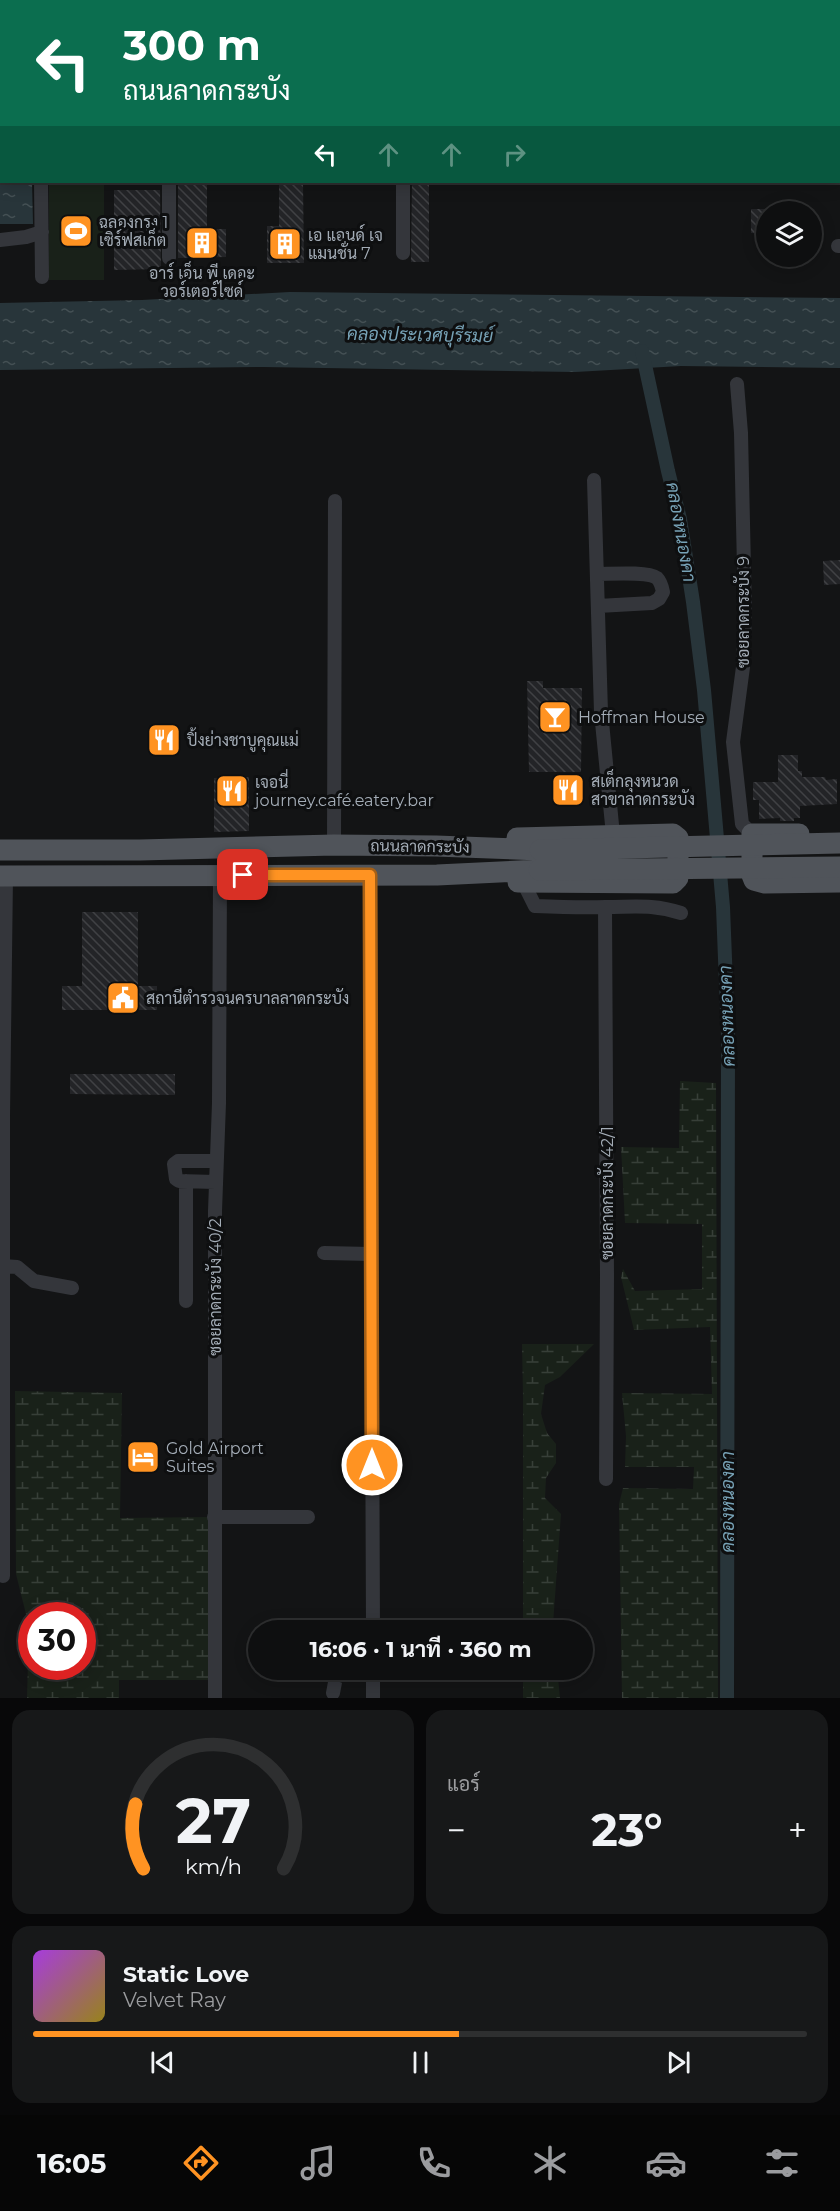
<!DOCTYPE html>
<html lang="th">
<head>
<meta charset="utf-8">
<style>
	:root { --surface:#0e0f10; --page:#171819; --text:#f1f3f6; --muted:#9b9c9f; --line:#2e2f30; --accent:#ff9322 }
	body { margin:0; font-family:Montserrat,Sarabun,sans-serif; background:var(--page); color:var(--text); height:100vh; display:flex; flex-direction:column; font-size:22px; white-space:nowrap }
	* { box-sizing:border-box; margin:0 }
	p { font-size:20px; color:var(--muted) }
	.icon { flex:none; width:33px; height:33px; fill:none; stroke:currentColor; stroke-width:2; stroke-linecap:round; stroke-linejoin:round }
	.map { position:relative; height:1698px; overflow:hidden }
	.drawer { display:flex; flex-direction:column; gap:12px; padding:12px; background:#080809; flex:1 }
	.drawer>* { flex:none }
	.hud { position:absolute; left:0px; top:0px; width:840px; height:183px; box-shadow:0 3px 15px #0003,0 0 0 2px var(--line); background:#0b6e4f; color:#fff; overflow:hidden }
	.buttons { position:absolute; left:756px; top:201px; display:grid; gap:12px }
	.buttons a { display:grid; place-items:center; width:66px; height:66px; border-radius:50%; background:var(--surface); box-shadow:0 3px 15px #0003,0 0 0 2px var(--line); font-size:30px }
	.speed { position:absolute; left:18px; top:1602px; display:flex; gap:12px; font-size:30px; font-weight:700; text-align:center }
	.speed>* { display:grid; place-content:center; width:78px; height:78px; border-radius:50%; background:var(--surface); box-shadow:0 3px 15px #0003,0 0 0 2px var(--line); line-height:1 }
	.speed .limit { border:9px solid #d22; background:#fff; color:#111 }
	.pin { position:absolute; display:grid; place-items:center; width:51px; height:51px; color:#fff; margin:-26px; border-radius:12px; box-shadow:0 3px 9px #0006 }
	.me { position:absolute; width:66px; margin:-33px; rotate:0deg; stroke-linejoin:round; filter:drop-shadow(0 0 4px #0008) }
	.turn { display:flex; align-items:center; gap:21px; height:126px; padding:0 24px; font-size:27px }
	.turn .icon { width:78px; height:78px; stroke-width:2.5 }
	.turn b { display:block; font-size:42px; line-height:51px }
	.lanes { display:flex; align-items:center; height:57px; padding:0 24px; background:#0003; justify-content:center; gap:30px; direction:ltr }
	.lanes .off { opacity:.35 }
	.big { font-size:45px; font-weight:700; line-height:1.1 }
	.drawer .tile { flex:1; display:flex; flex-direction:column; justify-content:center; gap:9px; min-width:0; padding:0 21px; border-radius:18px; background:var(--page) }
	.drawer .dial { align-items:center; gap:0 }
	.dial svg { height:156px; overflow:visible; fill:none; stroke:var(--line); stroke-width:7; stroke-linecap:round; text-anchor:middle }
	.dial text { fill:var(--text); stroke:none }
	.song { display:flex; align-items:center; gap:18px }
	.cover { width:72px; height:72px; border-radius:9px; background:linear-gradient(135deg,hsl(280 70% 55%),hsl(50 70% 35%)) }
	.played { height:6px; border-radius:3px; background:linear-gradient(90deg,var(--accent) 55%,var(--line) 55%) }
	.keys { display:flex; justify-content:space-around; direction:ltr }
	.heat { display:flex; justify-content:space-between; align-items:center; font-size:33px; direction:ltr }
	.drawer .tiles { flex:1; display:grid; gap:12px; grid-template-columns:1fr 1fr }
	.tile:last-child { grid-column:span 2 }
	.trip { position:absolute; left:248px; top:1620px; width:345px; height:60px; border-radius:30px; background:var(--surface); box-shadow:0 3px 15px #0003,0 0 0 2px var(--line); font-weight:700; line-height:60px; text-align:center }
	.tabs { display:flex; height:96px; justify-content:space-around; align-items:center; background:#060606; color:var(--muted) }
	.tabs .icon { width:42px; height:42px }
	.tabs .selected { color:var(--accent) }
	.tabs b { font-size:27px; color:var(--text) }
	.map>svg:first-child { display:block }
	.grass { fill:#192119 }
	.wetland { fill:url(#wetland-marsh); fill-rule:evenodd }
	.water { fill:url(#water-ripples) }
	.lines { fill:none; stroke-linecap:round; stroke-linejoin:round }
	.canal { stroke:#28353a; stroke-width:14 }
	.building { fill:url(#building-back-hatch) }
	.minor { stroke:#34363b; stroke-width:14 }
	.primary { stroke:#50545a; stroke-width:21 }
	.primary-bridge { stroke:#50545a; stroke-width:21 }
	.route-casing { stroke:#a66016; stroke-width:15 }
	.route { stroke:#ff9322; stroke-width:10 }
	.labels { text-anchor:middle; stroke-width:6; stroke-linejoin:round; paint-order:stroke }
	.poi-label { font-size:16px; fill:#a4adb7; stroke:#0e0f10; text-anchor:start }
	.street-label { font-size:16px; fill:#a4adb7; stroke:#0e0f10 }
	.water-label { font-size:18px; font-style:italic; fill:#77a2b6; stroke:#0e0f10 }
</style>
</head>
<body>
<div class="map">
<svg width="840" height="1698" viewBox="0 0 840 1698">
	<defs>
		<pattern id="wetland-marsh" width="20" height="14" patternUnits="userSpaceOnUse" patternTransform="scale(1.5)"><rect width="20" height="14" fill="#192119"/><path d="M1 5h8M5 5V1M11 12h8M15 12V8" fill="none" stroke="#373f38"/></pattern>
		<pattern id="water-ripples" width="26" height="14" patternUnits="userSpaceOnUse" patternTransform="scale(1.5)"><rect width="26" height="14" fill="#28353a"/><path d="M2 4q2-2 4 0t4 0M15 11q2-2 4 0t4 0" fill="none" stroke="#445054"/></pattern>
		<pattern id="building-back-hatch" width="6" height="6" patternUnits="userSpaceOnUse" patternTransform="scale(1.5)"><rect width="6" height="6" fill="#232427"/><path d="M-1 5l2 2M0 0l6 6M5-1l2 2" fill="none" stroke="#404144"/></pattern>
	</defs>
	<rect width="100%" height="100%" fill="#131415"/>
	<path class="grass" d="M49,182h55v98h-55z"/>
	<path class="wetland" d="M680,1081l36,2 2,615h-96l-3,-194 4,-16 70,1 1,-22h-69l1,-31 -4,-43 90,1 -2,-67 -76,3 -13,-53 2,-8 12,22 67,-2v-65l-77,-1 -4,-76 58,1z
		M522,1344h72l-34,33 -15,8 -4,29 6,19 9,11v19l-10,15 -1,20 16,16 -8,110 3,6h-33v-234z
		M15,1391l107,2 -2,125 91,-1 1,163h-93v18h-92l2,-72 -13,-52zM32,1616h50v50h-50z
		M523,1670h37l-2,8 2,20h-37z"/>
	<path class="water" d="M0,0h27l-25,2v180h30l1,42h-33z
		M290,292l550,6v70l-159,-2 -106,6 -311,-5 -264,3v-67l142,-3z"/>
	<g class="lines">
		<path class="canal" d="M642,351l26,120 12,48 13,83 11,88 19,217 5,129 -1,662"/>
	</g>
	<path class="building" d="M178,182h29v47h19v28l-48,1z
		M279,182h24l1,81h-37v-37h12z
		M412,182h17v80h-18z
		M114,190h46l1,79 -47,1z
		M751,209h15v25l-15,-1z
		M840,560v24l-16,1 -1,-24z
		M527,681h16v7h39l-1,84h-52z
		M778,755h20v16h4v6h23l1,3 11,-1v25l-37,2v12h-6v3h-14v-3l-21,1v-19h-6v-18h25z
		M249,777v54l-35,1v-54z
		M82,912h56v74h19v24h-95v-24h20z
		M70,1074h105v21l-105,-1z"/>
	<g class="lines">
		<path class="minor" d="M38,0v2
			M169,0v2
			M404,2v-2
			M41,182l1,95
			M0,240l26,-3 16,-5
			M838,246h2
			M403,253v-71
			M169,258v-76
			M737,384l4,49 4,180 -2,54 -10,75 9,82 10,10
			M594,480l7,232 12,123
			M597,574c13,0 50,-3 60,4 4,4 5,9 6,14l-4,7 -7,4 -54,3
			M334,845l1,-344
			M370,875l3,755
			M523,882l12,24c23,1 47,2 71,1 29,0 47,-3 75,6
			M605,907l2,369 -1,203
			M186,1181v120
			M215,1182l-36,-1 -3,-2 -2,-15 4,-3h38
			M324,1253l47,1
			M3,1266l14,1 17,14 38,7
			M214,1517h94
			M3,1576v-459l3,-241
			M373,1670v28
			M333,1693l3,-16 10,-4h27
			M215,1698v-487l4,-108 1,-228"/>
		<path class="primary" d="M799,834h-47v41l2,5 11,3 75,-1
			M517,838l156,-4 5,4v40l-5,5 -155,-1
			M0,850h140l194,-5 102,1 104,4
			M0,876l437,-1 102,-5"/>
		<path class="primary-bridge" d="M540,850l300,-7
			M539,870l301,-3"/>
	</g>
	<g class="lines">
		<defs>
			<path id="route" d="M243,875h127l2,590"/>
		</defs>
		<use href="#route" class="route-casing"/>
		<use href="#route" class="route"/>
	</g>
	<defs>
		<symbol id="stadium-square" viewBox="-11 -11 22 22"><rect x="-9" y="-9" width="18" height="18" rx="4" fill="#ff9322" stroke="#0e0f10"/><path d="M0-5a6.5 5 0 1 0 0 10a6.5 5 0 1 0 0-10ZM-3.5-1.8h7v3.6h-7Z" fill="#fff"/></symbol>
		<symbol id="building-square" viewBox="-11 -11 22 22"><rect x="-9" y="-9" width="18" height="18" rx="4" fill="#ff9322" stroke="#0e0f10"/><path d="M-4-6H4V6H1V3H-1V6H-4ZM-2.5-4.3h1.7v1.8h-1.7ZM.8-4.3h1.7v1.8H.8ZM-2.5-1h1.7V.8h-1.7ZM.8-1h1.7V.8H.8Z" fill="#fff"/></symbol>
		<symbol id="bar-square" viewBox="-11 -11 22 22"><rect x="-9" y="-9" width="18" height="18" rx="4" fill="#ff9322" stroke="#0e0f10"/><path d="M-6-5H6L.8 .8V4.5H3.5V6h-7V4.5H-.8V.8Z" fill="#fff"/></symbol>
		<symbol id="restaurant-square" viewBox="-11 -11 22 22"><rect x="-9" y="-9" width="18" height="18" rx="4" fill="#ff9322" stroke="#0e0f10"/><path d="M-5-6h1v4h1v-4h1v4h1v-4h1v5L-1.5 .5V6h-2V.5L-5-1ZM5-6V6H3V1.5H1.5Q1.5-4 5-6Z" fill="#fff"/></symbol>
		<symbol id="civic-square" viewBox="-11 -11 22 22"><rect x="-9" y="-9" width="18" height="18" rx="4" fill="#ff9322" stroke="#0e0f10"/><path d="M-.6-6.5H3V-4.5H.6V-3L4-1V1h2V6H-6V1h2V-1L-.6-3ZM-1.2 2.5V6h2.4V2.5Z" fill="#fff"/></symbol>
		<symbol id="hotel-square" viewBox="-11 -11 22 22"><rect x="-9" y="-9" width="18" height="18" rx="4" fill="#ff9322" stroke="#0e0f10"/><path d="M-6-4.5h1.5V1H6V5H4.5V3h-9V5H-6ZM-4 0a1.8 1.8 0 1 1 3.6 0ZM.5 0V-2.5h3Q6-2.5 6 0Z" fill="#fff"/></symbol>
	</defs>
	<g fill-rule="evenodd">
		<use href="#stadium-square" x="57" y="212" width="38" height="38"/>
		<use href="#building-square" x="183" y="224" width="38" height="38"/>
		<use href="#building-square" x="266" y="225" width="38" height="38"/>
		<use href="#bar-square" x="536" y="698" width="38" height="38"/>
		<use href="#restaurant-square" x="145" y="721" width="38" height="38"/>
		<use href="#restaurant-square" x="549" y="771" width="38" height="38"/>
		<use href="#restaurant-square" x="213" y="772" width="38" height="38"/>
		<use href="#civic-square" x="104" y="979" width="38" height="38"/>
		<use href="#hotel-square" x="124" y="1438" width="38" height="38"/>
	</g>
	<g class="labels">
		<g class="poi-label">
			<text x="99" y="228">ฉลองกรุง 1<tspan x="99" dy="18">เซิร์ฟสเก็ต</tspan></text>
			<text x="308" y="241">เอ แอนด์ เจ<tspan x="308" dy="18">แมนชั่น 7</tspan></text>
			<text x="202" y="279" text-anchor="middle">อาร์ เอ็น พี เดอะ<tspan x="202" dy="18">วอร์เตอร์ไซด์</tspan></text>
			<text x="578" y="723">Hoffman House</text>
			<text x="187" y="746">ปิ้งย่างชาบูคุณแม่</text>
			<text x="591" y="787">สเต็กลุงหนวด<tspan x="591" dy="18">สาขาลาดกระบัง</tspan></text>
			<text x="255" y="788">เจอนี่<tspan x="255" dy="18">journey.café.eatery.bar</tspan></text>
			<text x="146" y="1004">สถานีตำรวจนครบาลลาดกระบัง</text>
			<text x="166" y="1454">Gold Airport<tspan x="166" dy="18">Suites</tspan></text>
		</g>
		<g class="street-label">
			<text transform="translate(743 612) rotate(-90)" y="6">ซอยลาดกระบัง 9</text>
			<text transform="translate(420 846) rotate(1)" y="6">ถนนลาดกระบัง</text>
			<text transform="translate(607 1193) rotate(-90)" y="6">ซอยลาดกระบัง 42/1</text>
			<text transform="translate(215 1287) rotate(-90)" y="6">ซอยลาดกระบัง 40/2</text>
		</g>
		<g class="water-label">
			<text transform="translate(420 335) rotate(1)" y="6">คลองประเวศบุรีรมย์</text>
			<text transform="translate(681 532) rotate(80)" y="6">คลองหนองคา</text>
			<text transform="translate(727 1016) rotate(-92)" y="6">คลองหนองคา</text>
			<text transform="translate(728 1502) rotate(-90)" y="6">คลองหนองคา</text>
		</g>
	</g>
</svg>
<div class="buttons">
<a><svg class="icon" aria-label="layers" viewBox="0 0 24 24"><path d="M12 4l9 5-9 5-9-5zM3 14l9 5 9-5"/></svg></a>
</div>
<div class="speed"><div class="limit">30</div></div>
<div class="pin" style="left:243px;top:875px;background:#d93025"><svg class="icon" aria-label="arrive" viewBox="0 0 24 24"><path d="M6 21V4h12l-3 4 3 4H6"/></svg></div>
<svg class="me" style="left:372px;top:1465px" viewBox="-20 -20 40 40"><circle r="17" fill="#ff9322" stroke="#fff" stroke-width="3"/><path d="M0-11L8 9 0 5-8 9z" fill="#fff"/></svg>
<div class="trip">16:06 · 1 นาที · 360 m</div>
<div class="hud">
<div class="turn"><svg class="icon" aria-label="left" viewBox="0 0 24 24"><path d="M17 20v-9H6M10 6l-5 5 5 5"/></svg><div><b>300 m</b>ถนนลาดกระบัง</div></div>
<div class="lanes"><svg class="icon" aria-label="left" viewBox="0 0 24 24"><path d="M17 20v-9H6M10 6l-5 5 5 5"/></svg><svg class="icon off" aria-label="ahead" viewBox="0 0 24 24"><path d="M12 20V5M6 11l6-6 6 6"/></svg><svg class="icon off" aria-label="ahead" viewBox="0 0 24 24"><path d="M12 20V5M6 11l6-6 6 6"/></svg><svg class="icon off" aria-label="right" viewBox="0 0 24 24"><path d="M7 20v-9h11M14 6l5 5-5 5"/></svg></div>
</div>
</div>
<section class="drawer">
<div class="tiles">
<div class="tile dial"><svg viewBox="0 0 100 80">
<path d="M14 69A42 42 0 1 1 86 69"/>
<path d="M14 69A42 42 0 0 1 10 36" stroke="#ff9322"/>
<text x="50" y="56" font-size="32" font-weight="700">27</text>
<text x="50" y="72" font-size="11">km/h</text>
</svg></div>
<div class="tile"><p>แอร์</p>
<div class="heat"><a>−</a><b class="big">23°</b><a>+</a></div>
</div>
<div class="tile">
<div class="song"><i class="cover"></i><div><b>Static Love</b><p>Velvet Ray</p></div></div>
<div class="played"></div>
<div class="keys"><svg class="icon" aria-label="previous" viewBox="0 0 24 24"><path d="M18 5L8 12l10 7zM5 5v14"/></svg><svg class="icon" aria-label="pause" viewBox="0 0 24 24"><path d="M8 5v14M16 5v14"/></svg><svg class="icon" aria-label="next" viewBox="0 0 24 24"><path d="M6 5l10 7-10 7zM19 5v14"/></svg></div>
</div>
</div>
</section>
<nav class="tabs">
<b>16:05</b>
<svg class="icon selected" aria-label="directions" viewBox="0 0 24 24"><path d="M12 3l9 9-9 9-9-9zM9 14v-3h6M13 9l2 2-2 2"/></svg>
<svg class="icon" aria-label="music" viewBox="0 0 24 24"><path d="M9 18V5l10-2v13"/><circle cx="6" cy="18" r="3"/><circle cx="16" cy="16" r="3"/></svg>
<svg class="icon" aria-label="phone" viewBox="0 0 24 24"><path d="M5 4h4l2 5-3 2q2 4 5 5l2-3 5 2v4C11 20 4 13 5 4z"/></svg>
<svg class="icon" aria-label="climate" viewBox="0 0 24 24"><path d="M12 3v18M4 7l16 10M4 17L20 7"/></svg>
<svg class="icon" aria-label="car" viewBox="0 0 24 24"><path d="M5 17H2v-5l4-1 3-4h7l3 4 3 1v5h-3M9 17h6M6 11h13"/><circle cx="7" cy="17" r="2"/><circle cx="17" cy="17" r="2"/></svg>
<svg class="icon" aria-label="filters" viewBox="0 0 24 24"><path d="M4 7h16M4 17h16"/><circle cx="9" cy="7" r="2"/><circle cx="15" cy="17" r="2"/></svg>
</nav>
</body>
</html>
